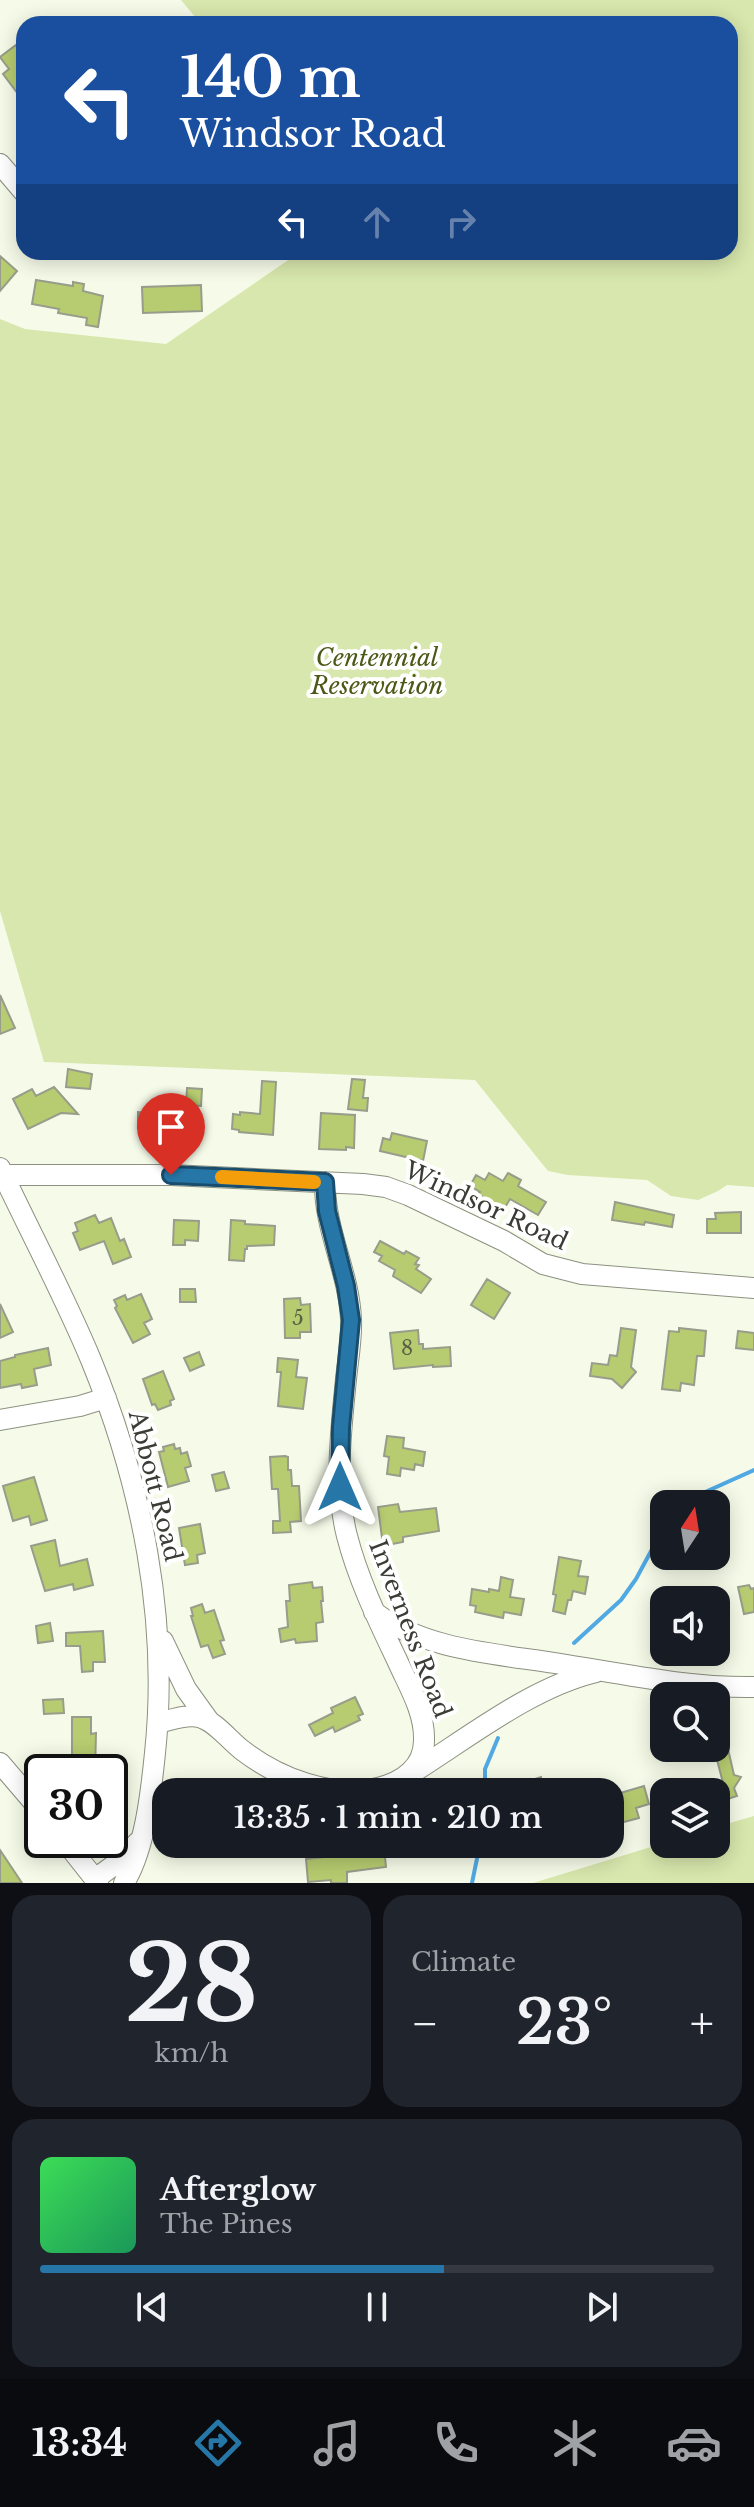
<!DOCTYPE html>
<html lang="en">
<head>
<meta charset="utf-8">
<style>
	:root { --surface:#171b24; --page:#20242c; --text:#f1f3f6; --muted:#9ea1a6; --line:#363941; --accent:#2677a8 }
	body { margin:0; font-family:"Libre Baskerville",serif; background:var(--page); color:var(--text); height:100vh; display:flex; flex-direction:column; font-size:30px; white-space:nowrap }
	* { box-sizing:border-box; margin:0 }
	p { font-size:26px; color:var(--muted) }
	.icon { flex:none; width:44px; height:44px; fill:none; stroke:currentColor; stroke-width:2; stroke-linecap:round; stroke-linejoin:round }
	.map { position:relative; height:1883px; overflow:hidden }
	.side { display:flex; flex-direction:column; gap:12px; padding:12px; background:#0d0f14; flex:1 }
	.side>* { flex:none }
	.hud { position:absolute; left:16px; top:16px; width:722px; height:244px; border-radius:24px; box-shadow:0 4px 20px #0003; background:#1a4fa0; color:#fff; overflow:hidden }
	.needle { width:52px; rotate:12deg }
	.tools { position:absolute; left:650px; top:1490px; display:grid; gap:16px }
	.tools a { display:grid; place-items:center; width:80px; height:80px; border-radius:16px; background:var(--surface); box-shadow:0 4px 20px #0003; font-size:40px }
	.speed { position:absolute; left:24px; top:1754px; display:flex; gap:16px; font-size:40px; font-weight:700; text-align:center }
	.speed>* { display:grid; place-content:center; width:104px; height:104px; border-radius:50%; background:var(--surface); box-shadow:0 4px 20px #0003; line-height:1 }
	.speed .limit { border:4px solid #111; border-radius:12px; background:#fff; color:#111 }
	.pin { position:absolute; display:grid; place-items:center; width:68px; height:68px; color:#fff; margin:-82px -34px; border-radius:50% 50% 50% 0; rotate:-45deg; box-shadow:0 0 8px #0007 }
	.pin .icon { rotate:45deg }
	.me { position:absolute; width:88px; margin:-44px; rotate:0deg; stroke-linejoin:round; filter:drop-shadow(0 0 6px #0008) }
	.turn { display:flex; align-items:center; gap:28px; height:168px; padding:0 32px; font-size:36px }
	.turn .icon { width:104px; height:104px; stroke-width:2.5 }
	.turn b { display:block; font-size:56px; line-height:68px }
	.lanes { display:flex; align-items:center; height:76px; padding:0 32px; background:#0003; justify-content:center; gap:40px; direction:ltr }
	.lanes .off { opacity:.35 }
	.big { font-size:60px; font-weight:600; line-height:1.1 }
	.side .widget { flex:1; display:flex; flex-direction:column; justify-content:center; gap:12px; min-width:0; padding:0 28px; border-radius:24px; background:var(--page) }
	.side .dial { align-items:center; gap:0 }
	.dial b { font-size:104px; line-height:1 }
	.song { display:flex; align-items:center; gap:24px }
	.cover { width:96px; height:96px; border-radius:12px; background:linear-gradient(135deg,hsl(130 70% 55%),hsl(150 70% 35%)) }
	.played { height:8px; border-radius:4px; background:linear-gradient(90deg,var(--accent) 60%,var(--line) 60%) }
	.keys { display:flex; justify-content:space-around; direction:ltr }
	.heat { display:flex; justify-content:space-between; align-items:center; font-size:44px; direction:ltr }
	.side .tiles { flex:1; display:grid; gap:12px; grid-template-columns:1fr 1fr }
	.widget:last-child { grid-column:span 2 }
	.trip { position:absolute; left:152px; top:1778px; width:472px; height:80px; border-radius:24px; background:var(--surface); box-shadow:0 4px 20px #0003; font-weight:600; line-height:80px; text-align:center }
	.dock { display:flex; height:128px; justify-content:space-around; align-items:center; background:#090b0e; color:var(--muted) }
	.dock .icon { width:56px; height:56px }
	.dock .selected { color:var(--accent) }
	.dock b { font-size:36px; color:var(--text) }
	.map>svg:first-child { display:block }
	.green { fill:#d8e7ad }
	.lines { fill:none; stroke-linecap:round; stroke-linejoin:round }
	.stream { stroke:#50a9e3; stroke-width:4 }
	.building { fill:#b7cc70; stroke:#979c8b; stroke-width:2 }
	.minor-casing { stroke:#8c9180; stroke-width:22 }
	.minor { stroke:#fff; stroke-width:20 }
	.route-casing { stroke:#194d6d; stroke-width:20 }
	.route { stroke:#2677a8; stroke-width:14 }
	.slow { stroke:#f59e0b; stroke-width:14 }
	.labels { text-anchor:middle; stroke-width:8; stroke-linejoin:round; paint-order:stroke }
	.number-label { font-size:20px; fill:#596044 }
	.park-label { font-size:24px; font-style:italic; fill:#4c5816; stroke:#fff }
	.street-label { font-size:24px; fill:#3a3c35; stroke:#fff }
</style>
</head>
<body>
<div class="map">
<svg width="754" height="1883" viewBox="0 0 754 1883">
	<rect width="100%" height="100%" fill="#f6fbe9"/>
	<path class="green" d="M181,0h573v1187l-27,-2 -9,6 -20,9 -27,-4 -24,-16 -79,-5 -20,-4 -73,-91 -431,-18 -44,-151v-592l25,10 141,15 134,-92h430v-228h-529z
		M754,1816v67h-221l131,-40 52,1v-17z"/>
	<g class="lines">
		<path class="stream" d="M685,1504l18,-11 51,-23
			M574,1643l47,-43 15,-21 28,-52
			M485,1792v-23l13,-31
			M472,1883l8,-39"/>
	</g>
	<path class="building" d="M16,45l8,10v47l-21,-28 6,-5 -9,-12z
		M0,256l17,15 -17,20z
		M36,280l37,6v-4l11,2 -1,7 20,5 -5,31 -12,-2 1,-7 -29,-5 1,-4 -27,-5z
		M201,285l1,26 -59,2 -1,-26z
		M0,995l15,33 -15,6z
		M68,1069l24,5 -2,15 -24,-2z
		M352,1079l13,1 -2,18h5l-1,13 -19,-2z
		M262,1081l14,1 -3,53 -34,-3v-2l-7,-1 1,-15 7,1v-3l20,2z
		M54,1087l24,27 -17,-1 -33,16 -15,-30 19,-10 4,7z
		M187,1088l15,1 -1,17 -15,-1z
		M161,1103l25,1 -1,26 -47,-2v-16l12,1v-5h11z
		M321,1113l34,2 -1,33 -8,-1v3l-27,-1z
		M392,1133l35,8 -4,20 -43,-10 3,-13 7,2z
		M489,1173l14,8 5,-8 13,7 -3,6 28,16 -8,13 -28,-16 -6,10 -26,-15 2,-2 -10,-6 6,-11 9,5z
		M615,1202l59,13 -2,12 -27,-5 -1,3 -32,-5z
		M741,1212v21h-34v-14h9l-1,-6z
		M95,1215l4,8 12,-5 9,23 4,-2 7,18 -18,7 -9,-23 -24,9 -7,-17 5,-2 -3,-8z
		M174,1220l25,1 -1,20 -13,-1v5h-12z
		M231,1220l14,1v3l30,2 -1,19 -27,1v3h-2l-1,12 -15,-1z
		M380,1241l24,13 2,-3 13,7 -4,6 4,1 -3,4 15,10 -10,14 -28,-17 2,-6 -16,-9 3,-5 -8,-4z
		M487,1279l23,14 -16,26 -23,-14z
		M180,1289h15l1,13h-16z
		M141,1294l11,25 -8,4 6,11 -17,9 -18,-35 2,-2 -3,-6 11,-5 2,5z
		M300,1298l1,7 9,-1 1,28h-11v6h-15l-1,-39z
		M0,1304l13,28 -13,6z
		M621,1328l15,2 -5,37 5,5 -14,16 -10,-9 -22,-3 2,-13 16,2 2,-10 7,1z
		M679,1328l27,3 -2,25h-7l-3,29 -13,-2 -1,8 -18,-2 7,-58 10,1z
		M418,1330l1,14h4v5l27,-2 1,19 -18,1v-2l-39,4 -4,-36z
		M738,1331l16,2v17l-18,-2z
		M48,1348l3,17 -17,4 3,16 -15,3 -1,-4 -21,4v-27l15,-4v-2z
		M199,1352l5,13 -14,6 -6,-13z
		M278,1358l20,2 -2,17 11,1 -4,31 -25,-3 3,-34h-4z
		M163,1371l11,28 -4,2 1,4 -13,5 -3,-6 -3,1 -9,-26z
		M387,1436l17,2 -1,10 22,4 -2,14 -8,-2 -1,6 -13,-2 -1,8 -13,-2 2,-17 -5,-1z
		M174,1444l1,5 5,-1 1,6 6,-2 4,14 -6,2 4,13 -21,6 -9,-35 5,-1 -1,-4z
		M285,1456l3,1v13h3l1,16h7l2,35 -11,1 1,10 -18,1v-12h7l-2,-32h-6l-2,-32z
		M224,1472l5,16 -13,3 -4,-16z
		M34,1477l13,43 -16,5 -2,-9 -16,5 -10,-35z
		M398,1504l2,8 36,-4 3,23 -36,6v5l-16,3 -1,-8 -4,1 -4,-31z
		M200,1524l5,29 -8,2 1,8 -13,2 -6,-37z
		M55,1540l5,26 27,-7 6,26 -19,5 -1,-6 -28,7 -14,-45z
		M559,1557l22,4 -3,15 10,1 -3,17 -12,-3 -2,9h-3l-3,14 -12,-3 3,-16 -3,-1z
		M501,1577l12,3 -3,17 14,2 -3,16 -17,-3 -1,6 -28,-6 1,-6 -6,-1 2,-16 17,3v-3l10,2z
		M312,1582l1,6 9,-1 1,14h-2l2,21 -7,1 1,18 -21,2 -1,-4 -14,3 -2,-13 9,-2 -2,-26h4l-1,-16z
		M749,1585l2,4 3,-1v24l-10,2 -6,-27z
		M202,1604l3,9 9,-3 10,30 -4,1 5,13 -12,4 -5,-13 -7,2 -10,-31h2l-2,-8z
		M50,1623l3,18 -15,2 -2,-17z
		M103,1631l2,31h-12v9l-11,1 -2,-26h-14v-13z
		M355,1697l8,17 -5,2 2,4 -25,12 -2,-5 -18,9 -6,-11 24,-12 -2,-5z
		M63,1699l1,14 -20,1 -1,-14z
		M72,1717h19v17l5,-1 -1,39h-23z
		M728,1749l6,26 7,2 -7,11 3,8 -21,7v-17l7,-3 -8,-31z
		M541,1777l4,15h-16l-3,-10z
		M644,1786l5,18 -13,4 3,10 -19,5 -2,-7 -8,2v-22z
		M384,1847l2,20 -39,5v11h-16v-3l-23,2 -2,-23 37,-4v-3z
		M0,1850l22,33h-22z"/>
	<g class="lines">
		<defs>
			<path id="minor" d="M0,164l24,28
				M0,1168c30,64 64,127 91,192 51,124 78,260 64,393 -4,40 -10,96 -31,130
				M0,1175h171l192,9 23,3 22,8 96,46 39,23 39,10 172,14
				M0,1420l80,-14 26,-8
				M374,1612c53,40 130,42 193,53 61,10 124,23 187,22
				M163,1641l23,48 23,32
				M158,1723c13,-3 28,-9 41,-6 16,4 30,23 43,33 36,28 90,49 136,38 25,-6 46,-21 46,-48 1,-28 -16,-55 -27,-80 -19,-40 -39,-81 -50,-124 -13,-51 -6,-105 -1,-157 2,-20 6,-40 5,-60 -2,-47 -27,-90 -26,-137
				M0,1763l42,49
				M412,1773c56,-35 120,-86 184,-101
				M64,1840l34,43
				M95,1879l26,-19 17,-18"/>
		</defs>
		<use href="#minor" class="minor-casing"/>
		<use href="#minor" class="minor"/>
	</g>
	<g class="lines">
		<defs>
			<path id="route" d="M171,1175l154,7 2,29 19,75 5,34 -10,107 -1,60"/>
		</defs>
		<use href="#route" class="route-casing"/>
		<use href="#route" class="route"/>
		<path class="slow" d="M222,1177l92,5"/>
	</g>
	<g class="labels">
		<g class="number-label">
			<text x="298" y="1325">5</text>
			<text x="407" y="1355">8</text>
		</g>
		<g class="park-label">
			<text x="377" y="666">Centennial<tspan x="377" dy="28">Reservation</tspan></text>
		</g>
		<g class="street-label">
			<text transform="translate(486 1206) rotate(25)" y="8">Windsor Road</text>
			<text transform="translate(155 1486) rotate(76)" y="8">Abbott Road</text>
			<text transform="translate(410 1629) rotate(69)" y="8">Inverness Road</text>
		</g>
	</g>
</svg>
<div class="tools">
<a><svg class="needle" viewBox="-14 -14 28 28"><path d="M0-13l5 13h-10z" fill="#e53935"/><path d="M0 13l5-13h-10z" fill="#9ea1a6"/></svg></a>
<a><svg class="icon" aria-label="sound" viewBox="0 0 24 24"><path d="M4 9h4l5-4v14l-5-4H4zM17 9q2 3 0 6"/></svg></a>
<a><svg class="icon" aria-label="search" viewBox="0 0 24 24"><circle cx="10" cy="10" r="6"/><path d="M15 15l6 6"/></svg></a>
<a><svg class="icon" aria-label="layers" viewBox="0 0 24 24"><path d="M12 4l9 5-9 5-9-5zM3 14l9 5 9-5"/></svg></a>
</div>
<div class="speed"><div class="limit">30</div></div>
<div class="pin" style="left:171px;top:1175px;background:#d93025"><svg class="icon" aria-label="arrive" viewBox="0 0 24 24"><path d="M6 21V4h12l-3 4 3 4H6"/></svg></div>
<svg class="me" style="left:340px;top:1487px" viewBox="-20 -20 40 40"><path d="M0-17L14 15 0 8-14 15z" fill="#2677a8" stroke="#fff" stroke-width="4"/></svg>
<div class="trip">13:35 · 1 min · 210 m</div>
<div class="hud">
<div class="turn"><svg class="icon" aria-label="left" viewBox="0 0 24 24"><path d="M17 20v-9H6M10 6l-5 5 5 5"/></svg><div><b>140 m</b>Windsor Road</div></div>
<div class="lanes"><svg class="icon" aria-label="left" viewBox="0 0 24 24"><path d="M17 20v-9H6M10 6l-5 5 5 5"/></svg><svg class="icon off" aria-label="ahead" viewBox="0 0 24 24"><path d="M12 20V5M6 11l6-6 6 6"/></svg><svg class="icon off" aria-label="right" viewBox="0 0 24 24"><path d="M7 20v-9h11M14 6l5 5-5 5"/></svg></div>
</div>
</div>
<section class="side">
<div class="tiles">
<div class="widget dial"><b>28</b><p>km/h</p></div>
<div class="widget"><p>Climate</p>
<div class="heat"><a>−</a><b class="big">23°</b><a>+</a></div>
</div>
<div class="widget">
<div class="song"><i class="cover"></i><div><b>Afterglow</b><p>The Pines</p></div></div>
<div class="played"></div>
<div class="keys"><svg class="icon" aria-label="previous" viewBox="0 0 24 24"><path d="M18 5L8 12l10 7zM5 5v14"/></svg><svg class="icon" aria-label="pause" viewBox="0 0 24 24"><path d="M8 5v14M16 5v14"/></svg><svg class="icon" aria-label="next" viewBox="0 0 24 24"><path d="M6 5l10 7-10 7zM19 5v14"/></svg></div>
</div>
</div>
</section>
<nav class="dock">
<b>13:34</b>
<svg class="icon selected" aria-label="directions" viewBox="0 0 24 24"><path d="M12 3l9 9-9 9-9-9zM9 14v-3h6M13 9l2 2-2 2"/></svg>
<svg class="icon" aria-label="music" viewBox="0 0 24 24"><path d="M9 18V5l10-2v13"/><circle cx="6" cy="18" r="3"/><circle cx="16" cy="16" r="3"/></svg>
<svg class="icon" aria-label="phone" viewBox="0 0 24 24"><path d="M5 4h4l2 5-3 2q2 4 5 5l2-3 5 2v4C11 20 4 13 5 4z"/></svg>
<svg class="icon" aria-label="climate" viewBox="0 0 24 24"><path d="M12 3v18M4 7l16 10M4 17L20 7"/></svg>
<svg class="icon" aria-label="car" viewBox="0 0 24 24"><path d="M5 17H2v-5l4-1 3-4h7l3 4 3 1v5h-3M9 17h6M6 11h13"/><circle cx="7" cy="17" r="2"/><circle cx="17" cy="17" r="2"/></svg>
</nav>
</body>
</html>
